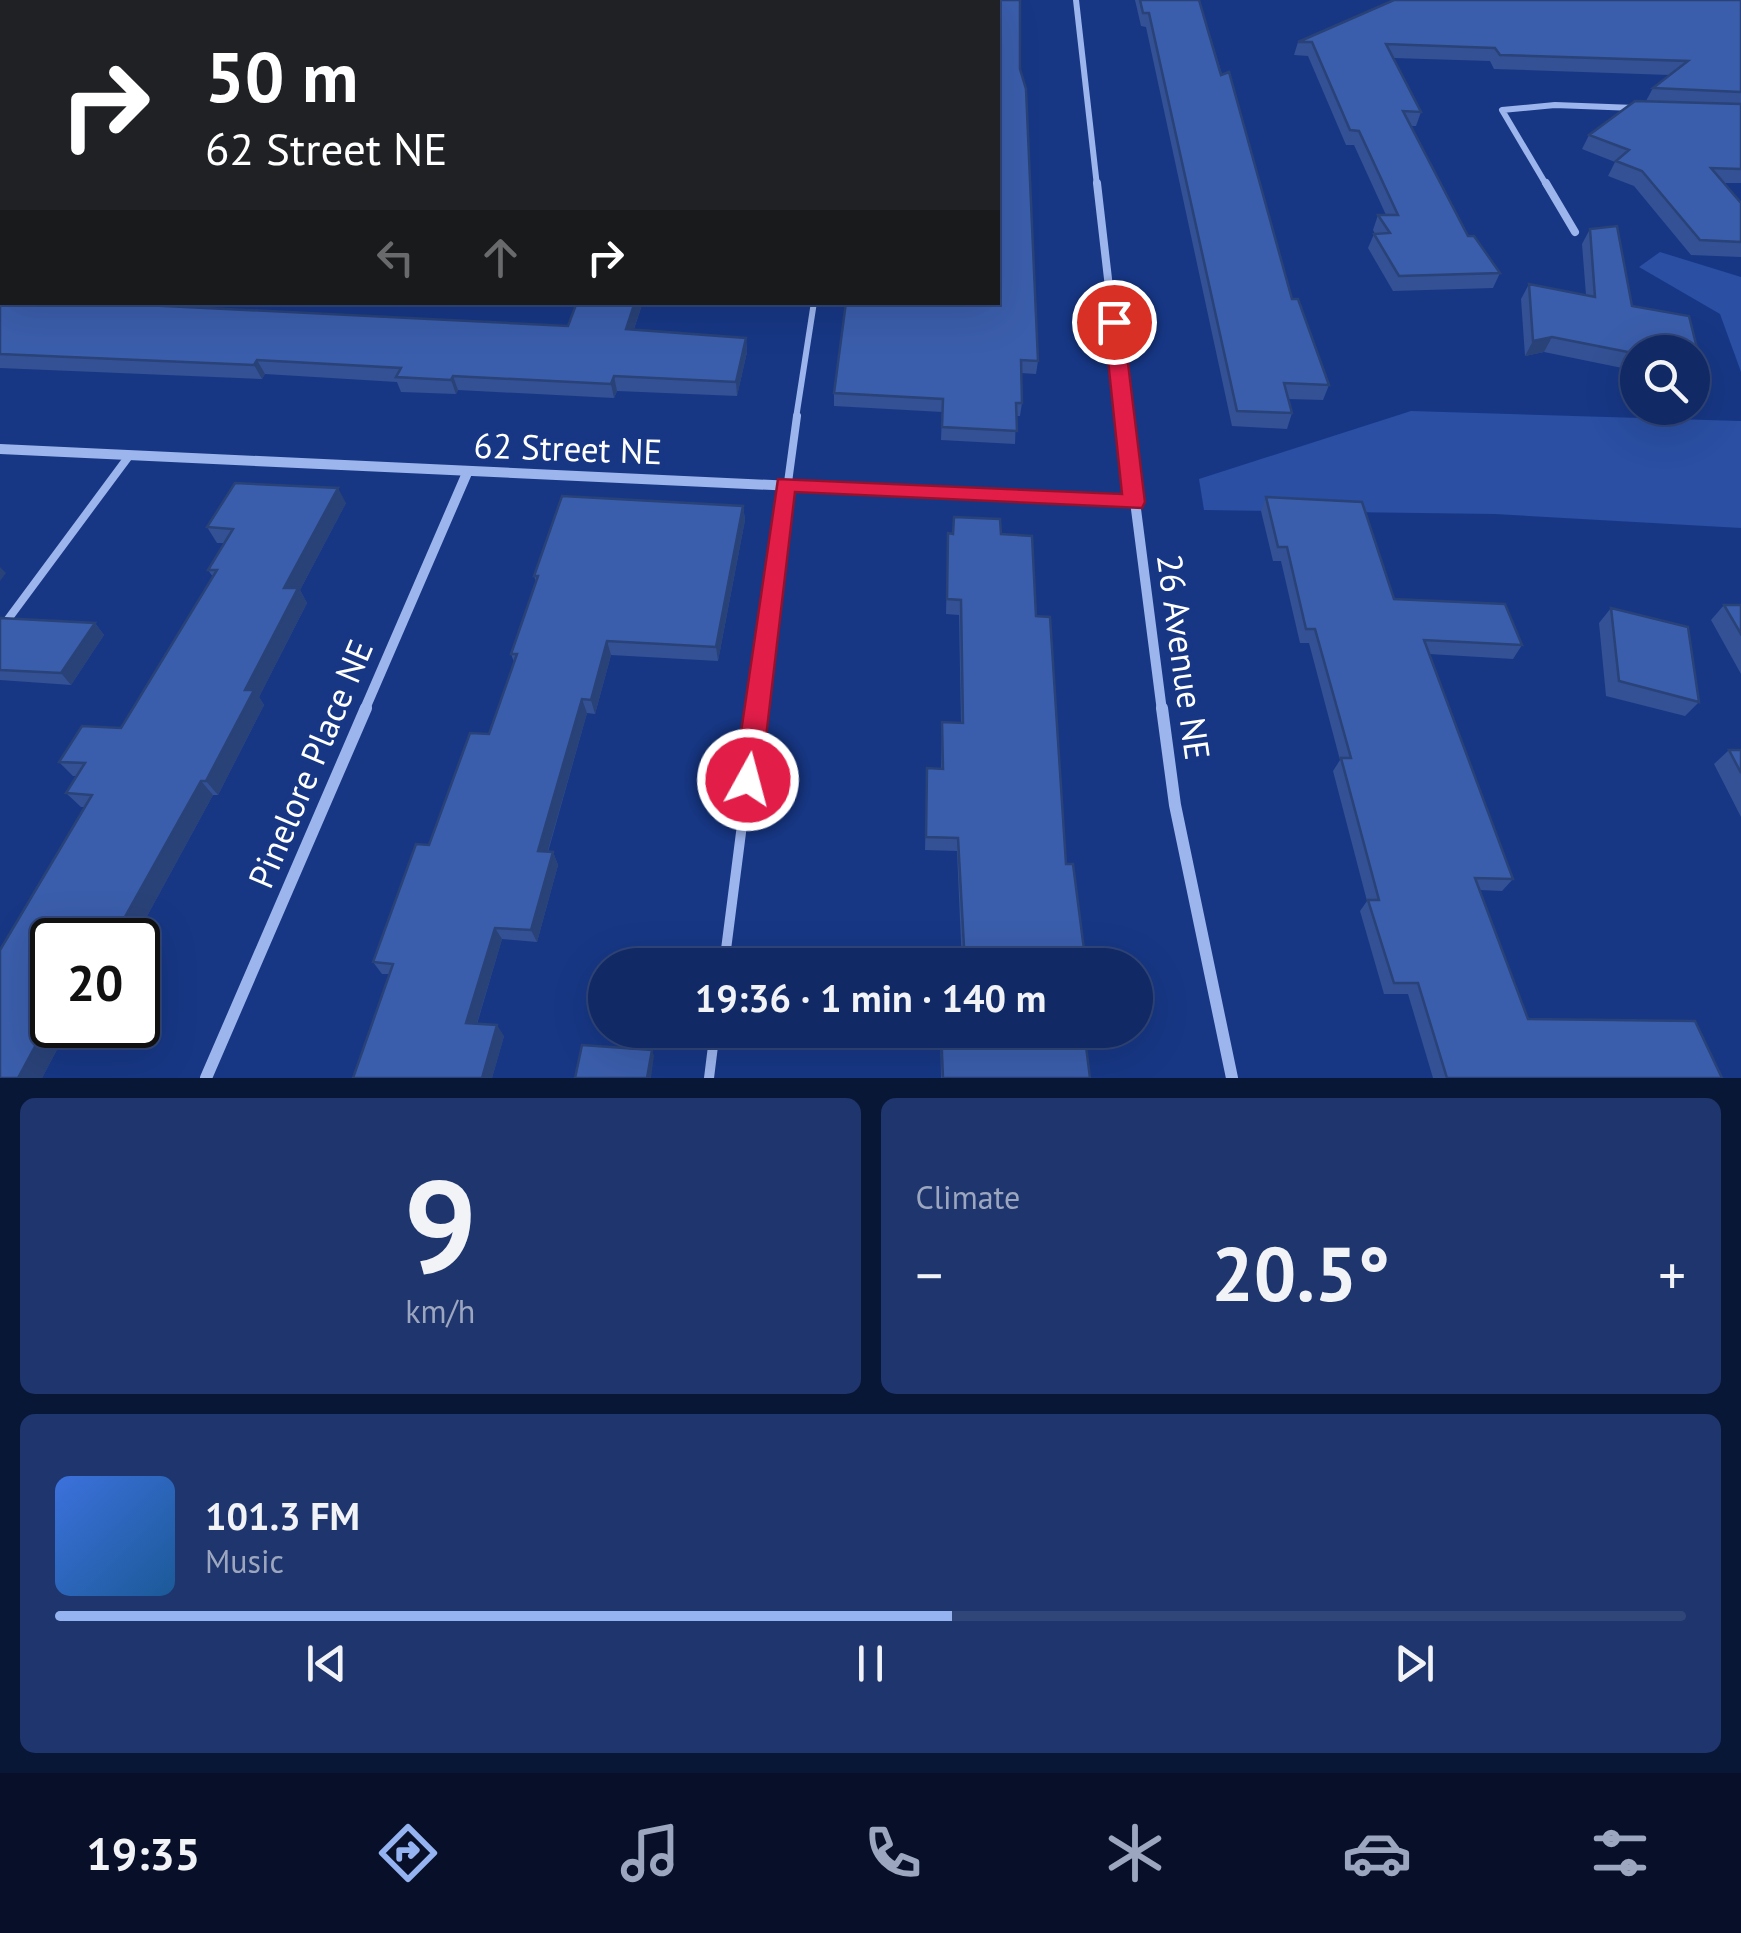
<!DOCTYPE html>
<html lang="en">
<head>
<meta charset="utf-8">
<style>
	:root { --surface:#112964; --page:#1e356d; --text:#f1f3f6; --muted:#9ca6bf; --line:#304578; --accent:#95b2f1 }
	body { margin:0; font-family:"PT Sans",sans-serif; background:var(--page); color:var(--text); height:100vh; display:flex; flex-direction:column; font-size:38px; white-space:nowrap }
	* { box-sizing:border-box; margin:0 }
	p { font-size:32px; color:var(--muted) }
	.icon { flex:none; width:55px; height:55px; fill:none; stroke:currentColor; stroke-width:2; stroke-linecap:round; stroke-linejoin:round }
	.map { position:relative; height:1078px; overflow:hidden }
	.details { display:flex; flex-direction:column; gap:20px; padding:20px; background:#091737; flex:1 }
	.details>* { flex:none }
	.hud { position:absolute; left:0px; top:0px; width:1000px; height:305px; box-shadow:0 10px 40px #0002,0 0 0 2px var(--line); background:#202124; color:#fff; overflow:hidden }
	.tools { position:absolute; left:1620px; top:335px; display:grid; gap:20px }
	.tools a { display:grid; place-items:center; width:90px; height:90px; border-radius:50%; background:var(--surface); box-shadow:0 10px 40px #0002,0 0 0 2px var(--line); font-size:50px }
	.speed { position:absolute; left:30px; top:918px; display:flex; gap:20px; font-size:50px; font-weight:700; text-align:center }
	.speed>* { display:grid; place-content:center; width:130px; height:130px; border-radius:50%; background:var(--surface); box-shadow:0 10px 40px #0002,0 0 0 2px var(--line); line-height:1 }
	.speed .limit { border:5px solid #111; border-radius:15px; background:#fff; color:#111 }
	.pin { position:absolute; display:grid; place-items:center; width:85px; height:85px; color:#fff; margin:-42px; border:5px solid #fff; border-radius:50%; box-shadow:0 2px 10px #0007 }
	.me { position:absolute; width:110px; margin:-55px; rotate:7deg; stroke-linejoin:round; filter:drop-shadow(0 0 8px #0008) }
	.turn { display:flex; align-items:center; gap:35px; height:210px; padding:0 40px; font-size:45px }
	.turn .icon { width:130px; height:130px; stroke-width:2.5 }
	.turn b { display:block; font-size:70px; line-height:85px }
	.lanes { display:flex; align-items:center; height:95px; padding:0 40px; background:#0003; justify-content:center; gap:50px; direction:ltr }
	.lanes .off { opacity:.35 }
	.big { font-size:75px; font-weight:700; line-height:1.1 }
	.details .widget { flex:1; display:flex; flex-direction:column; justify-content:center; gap:15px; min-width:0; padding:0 35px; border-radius:15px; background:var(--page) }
	.details .dial { align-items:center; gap:0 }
	.dial b { font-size:130px; line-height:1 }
	.song { display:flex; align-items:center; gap:30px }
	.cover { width:120px; height:120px; border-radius:15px; background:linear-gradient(135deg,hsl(220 70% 55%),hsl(210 70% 35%)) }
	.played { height:10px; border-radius:5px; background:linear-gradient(90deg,var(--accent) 55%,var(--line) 55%) }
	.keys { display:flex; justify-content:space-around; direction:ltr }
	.heat { display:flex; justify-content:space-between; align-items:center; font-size:55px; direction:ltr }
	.details .tiles { flex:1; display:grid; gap:20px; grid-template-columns:1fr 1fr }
	.widget:last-child { grid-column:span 2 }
	.trip { position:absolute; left:588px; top:948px; width:565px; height:100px; border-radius:50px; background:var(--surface); box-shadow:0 10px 40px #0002,0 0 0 2px var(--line); font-weight:700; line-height:100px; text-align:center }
	.tab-bar { display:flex; height:160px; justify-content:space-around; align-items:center; background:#071028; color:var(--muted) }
	.tab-bar .icon { width:70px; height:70px }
	.tab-bar .on { color:var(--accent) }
	.tab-bar b { font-size:45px; color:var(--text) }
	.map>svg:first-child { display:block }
	.green { fill:#2a4fa3 }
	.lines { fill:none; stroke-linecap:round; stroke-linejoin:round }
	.service-far2 { stroke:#9cb5ed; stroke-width:6 }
	.service-far1 { stroke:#9cb5ed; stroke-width:8 }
	.service { stroke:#9cb5ed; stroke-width:10 }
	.minor-far3 { stroke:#9cb5ed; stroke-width:6 }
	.minor-far2 { stroke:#9cb5ed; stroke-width:8 }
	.minor-far1 { stroke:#9cb5ed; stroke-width:10 }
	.minor { stroke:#9cb5ed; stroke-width:12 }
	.wall { fill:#335194 }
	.shaded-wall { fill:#294278 }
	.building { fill:#3b5eac; stroke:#294278; stroke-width:2.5 }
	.route { fill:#e11d48; stroke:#92132f; stroke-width:2.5 }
	.labels { text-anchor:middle; stroke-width:10; stroke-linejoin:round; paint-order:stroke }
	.street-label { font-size:35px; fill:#fff; stroke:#173785 }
</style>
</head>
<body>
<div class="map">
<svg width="1741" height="1078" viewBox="0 0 1741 1078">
	<rect width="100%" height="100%" fill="#173785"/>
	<path class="green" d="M1660,252l81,25v95l-21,-58 -81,-47z
		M1411,411l330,10v107l-246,-14 -291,-4 -5,-31z"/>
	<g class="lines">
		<path class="service-far2" d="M796,418l18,-116"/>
		<path class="service-far1" d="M0,630l129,-174
			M757,711l40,-295"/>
		<path class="service" d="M724,965l33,-257
			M709,1078l6,-48"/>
		<path class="minor-far3" d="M1076,0l21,186
			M1547,186l-45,-76 53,-5 80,3"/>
		<path class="minor-far2" d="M1097,183l27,235
			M1546,183l29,49"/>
		<path class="minor-far1" d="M1124,416l38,295
			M0,449l1134,53
			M364,711l103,-238"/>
		<path class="minor" d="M1162,708l13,97 57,273
			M206,1078l160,-370"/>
	</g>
	<path class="wall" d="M0,0h158l-3,2h-153v44h-2z
		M1135,0h64l93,299 37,86 -6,15 -35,-1 4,14 -5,16 -55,-3 -86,-399 -5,-1z
		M1741,0v183h-17l17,20v54l-50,-2 -57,-69 -26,-10 7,-14 -33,-13 7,-14 57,-34 7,-13 17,-13 -176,-6 -4,-8 -97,-3 28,54 -5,14h-5l57,110 32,37 -7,15 -100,3 -25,-43 6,-14h1l-2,-4 5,-15h8l-32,-70h-8l-38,-89 -14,-1 4,-13z
		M1020,69l18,292 -2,13 -15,-1 1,30 -2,13h-4l-1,28 -74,-4 1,-28 -108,-6v-13l164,-91z
		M1590,229l42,77 67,50 -7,9v-13h-54v9l-6,9 -88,-18 -19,4 -4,-57 8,-15 57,11 -4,-51z
		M0,278l2,24h145l-2,3 423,21 9,-24h66l-9,27 112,9 1,14 -10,44 -120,-5 -3,7 -156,-8 -2,4 -55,-2 -4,-10 -132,-8 -3,5 -262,-11z
		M1266,497l128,102 128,46 -9,14 -84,-5 84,225 -11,12 -22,-1 48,129 194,59h-289l-25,-84h-24l-24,-83 7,-10 -34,-130 7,-11 -31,-117h-9l-19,-82h-8l-12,-50z
		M346,503l-46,87 7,13 -48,94 5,8 -46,90h-5l-79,145h-82l18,85 -28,53h-42l85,-271h-4l-15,-14 11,-17h-4l-14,-14 62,-34 92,-151 -5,-7 16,-27h-7l-10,-16z
		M743,506l2,14 -27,141 -107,-6 -16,59 -8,-1 -39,139h5l5,13 -21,77 -35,-3 -25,85 27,12 -12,42 -103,-104h-7l-9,-12 56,-117 60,-111 25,-72 -3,-8 25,-72 -2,-6z
		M954,517l47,17 35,82 30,248 20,101h-124l-5,-114 -32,-1 2,-82 14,1 1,-47 19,1 -2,-108 -13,-1 2,-81 4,1z
		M1724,605h17v69l-30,-54z
		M1611,608l88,94 -14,14 -79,-20 -7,-73z
		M0,618l95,5 9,12 -33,50 -71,-5z
		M1729,750h12v67l-27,-53z
		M940,1030h144l6,48h-149z"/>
	<path class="shaded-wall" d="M127,0h31l-3,2h-31z
		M635,302h8l-14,41 -3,-14z
		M1552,337l-8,15 -19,4 8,-15z
		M746,338l1,14 -10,44 -1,-14z
		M257,360l8,14 -3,5 -8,-14z
		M453,376l5,14 -2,4 -5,-14z
		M614,376l3,15 -3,7 -3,-14z
		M338,488l8,15 -46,87 7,13 -48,94 5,8 -46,90 -12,-14 39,-91 39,-102z
		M743,506l2,14 -27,141 -2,-14z
		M0,567l6,6 -6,8z
		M95,623l9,12 -33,50 -10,-12z
		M607,641l4,14 -16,59 -4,-14z
		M582,699l5,14 -43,151 -6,-13z
		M201,781l12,14 -79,145h-22z
		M553,852l5,13 -21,77 -6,-12z
		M495,928l7,11 -28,94 -8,-10z
		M52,1015v10h18l-28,53h-24z
		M497,1025l7,11 -12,42h-10z
		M652,1050l2,6 -3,22h-4z"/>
	<path class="building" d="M0,0h127l-3,2h-122v25h-2z
		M304,0h116l-1,2h-117z
		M535,0h56l-1,2h-57z
		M722,0h58l-1,2h-58z
		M893,0h127v69l6,20 12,272 -17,-1 1,43h-6l1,28 -75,-4 1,-28 -109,-6 12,-91h152v-300h-105z
		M1140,0h59l22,75 8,-3 63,227h6l31,86 -45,-2 8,30 -55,-2 -88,-398h-6z
		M1394,0h347v92l-88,-4 35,-27 -188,-6 -5,-7 -109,-4 35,68 -18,-1 65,125h6l26,37 -101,3 -25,-42 16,-1 -12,-18h20l-39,-84 -9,-1 -38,-88h-14z
		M1635,101l106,3v65l-30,-1 30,35v39l-41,-2 -58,-69 -26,-10 13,-11 -40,-15z
		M1617,226l15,80 57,10 10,40 -7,-2v-2h-9l-43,-7 1,7h-3v2l-86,-17 -19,4 -4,-57 66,13 -5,-68z
		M2,276v26h125l-1,2 442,22 9,-24h58l-9,27 120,9 -10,44 -122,-6 -3,8 -158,-8 -2,4 -55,-3 5,-9 -144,-8 -3,5 -254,-11v-76z
		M235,483l103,5 -54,100h14l-53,102h9l-48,91h-5l-89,159h-60v75l-34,63h-18v-128l92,-155 -26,-2 19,-30 -26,-1 23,-36 39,2 96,-158h-9l25,-41 -26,-2z
		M562,496l181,10 -27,141 -109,-6 -16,59 -9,-1 -44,152 15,1 -22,78 -36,-2 -29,95 31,2 -15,53h-129l40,-114 -20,-2 43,-118 13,1 41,-112 19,1 28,-80h-6l27,-78h-4z
		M1266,497l96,5 32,97 111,5 17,41 -98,-5 89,239 -38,-1 53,141 167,2 27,57h-275l-29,-95h-24l-26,-83h11l-38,-142h10l-36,-129h-9l-19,-82h-9z
		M954,517l46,2 1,15 31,2 4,80 14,1 16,247h7l13,101h-121l-7,-127 -32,-1 1,-69 16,1 -1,-47 21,1 -2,-123 -14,-1 1,-66 5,1z
		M1724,605h17v29z
		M1611,608l77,19 11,75 -80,-21z
		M0,618l95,5 -34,50 -61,-3z
		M1729,750h12v23z
		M941,1030h143l6,48h-147z
		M582,1045l70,5 -5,28h-72z"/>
	<path class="route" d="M1114,316l9,6 22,180 -3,6 -347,-16 -34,288 -4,9 -9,3 -10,-3 -4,-9 44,-301 344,15 -18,-172z"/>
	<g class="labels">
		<g class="street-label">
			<text transform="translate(568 449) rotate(2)" y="12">62 Street NE</text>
			<text transform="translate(1183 657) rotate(82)" y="12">26 Avenue NE</text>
			<text transform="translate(311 764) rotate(-67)" y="12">Pinelore Place NE</text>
		</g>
	</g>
</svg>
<div class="tools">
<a><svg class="icon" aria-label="search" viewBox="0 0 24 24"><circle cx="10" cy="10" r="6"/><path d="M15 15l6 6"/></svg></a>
</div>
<div class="speed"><div class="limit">20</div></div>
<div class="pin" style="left:1114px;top:322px;background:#d93025"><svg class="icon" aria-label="arrive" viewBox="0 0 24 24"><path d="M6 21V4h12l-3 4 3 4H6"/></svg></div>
<svg class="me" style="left:748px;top:780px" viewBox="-20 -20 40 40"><circle r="17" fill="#e11d48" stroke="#fff" stroke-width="3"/><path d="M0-11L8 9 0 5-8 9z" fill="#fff"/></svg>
<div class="trip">19:36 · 1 min · 140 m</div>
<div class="hud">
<div class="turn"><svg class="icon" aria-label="right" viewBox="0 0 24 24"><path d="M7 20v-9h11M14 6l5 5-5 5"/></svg><div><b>50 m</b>62 Street NE</div></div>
<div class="lanes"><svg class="icon off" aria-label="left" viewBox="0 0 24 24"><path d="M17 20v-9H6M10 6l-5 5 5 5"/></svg><svg class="icon off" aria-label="ahead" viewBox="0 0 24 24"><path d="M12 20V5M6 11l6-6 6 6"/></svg><svg class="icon" aria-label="right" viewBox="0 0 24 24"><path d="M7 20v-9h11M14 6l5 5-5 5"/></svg></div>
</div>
</div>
<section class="details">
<div class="tiles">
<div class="widget dial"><b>9</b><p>km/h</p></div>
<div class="widget"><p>Climate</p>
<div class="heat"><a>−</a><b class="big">20.5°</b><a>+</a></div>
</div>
<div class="widget">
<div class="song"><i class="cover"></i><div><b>101.3 FM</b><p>Music</p></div></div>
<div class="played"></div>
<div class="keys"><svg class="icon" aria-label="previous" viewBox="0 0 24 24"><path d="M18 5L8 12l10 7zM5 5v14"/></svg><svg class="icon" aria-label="pause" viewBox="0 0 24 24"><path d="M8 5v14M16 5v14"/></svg><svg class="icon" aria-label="next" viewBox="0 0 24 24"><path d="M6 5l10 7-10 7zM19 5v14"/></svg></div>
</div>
</div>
</section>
<nav class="tab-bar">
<b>19:35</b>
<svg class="icon on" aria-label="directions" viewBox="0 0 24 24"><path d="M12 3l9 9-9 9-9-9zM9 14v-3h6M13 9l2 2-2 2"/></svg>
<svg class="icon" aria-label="music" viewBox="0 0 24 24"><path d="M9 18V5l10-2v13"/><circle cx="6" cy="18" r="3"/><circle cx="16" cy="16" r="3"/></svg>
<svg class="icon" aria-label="phone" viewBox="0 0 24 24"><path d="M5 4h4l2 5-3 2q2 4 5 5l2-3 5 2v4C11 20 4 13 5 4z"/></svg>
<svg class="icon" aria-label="climate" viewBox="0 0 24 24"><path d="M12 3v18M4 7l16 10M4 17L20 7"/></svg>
<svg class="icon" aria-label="car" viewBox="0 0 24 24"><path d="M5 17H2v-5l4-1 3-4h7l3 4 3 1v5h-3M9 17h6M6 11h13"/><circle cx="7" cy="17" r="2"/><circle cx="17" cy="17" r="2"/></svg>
<svg class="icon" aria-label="filters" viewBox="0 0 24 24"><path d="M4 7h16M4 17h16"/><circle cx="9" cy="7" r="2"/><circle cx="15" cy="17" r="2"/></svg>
</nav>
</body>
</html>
